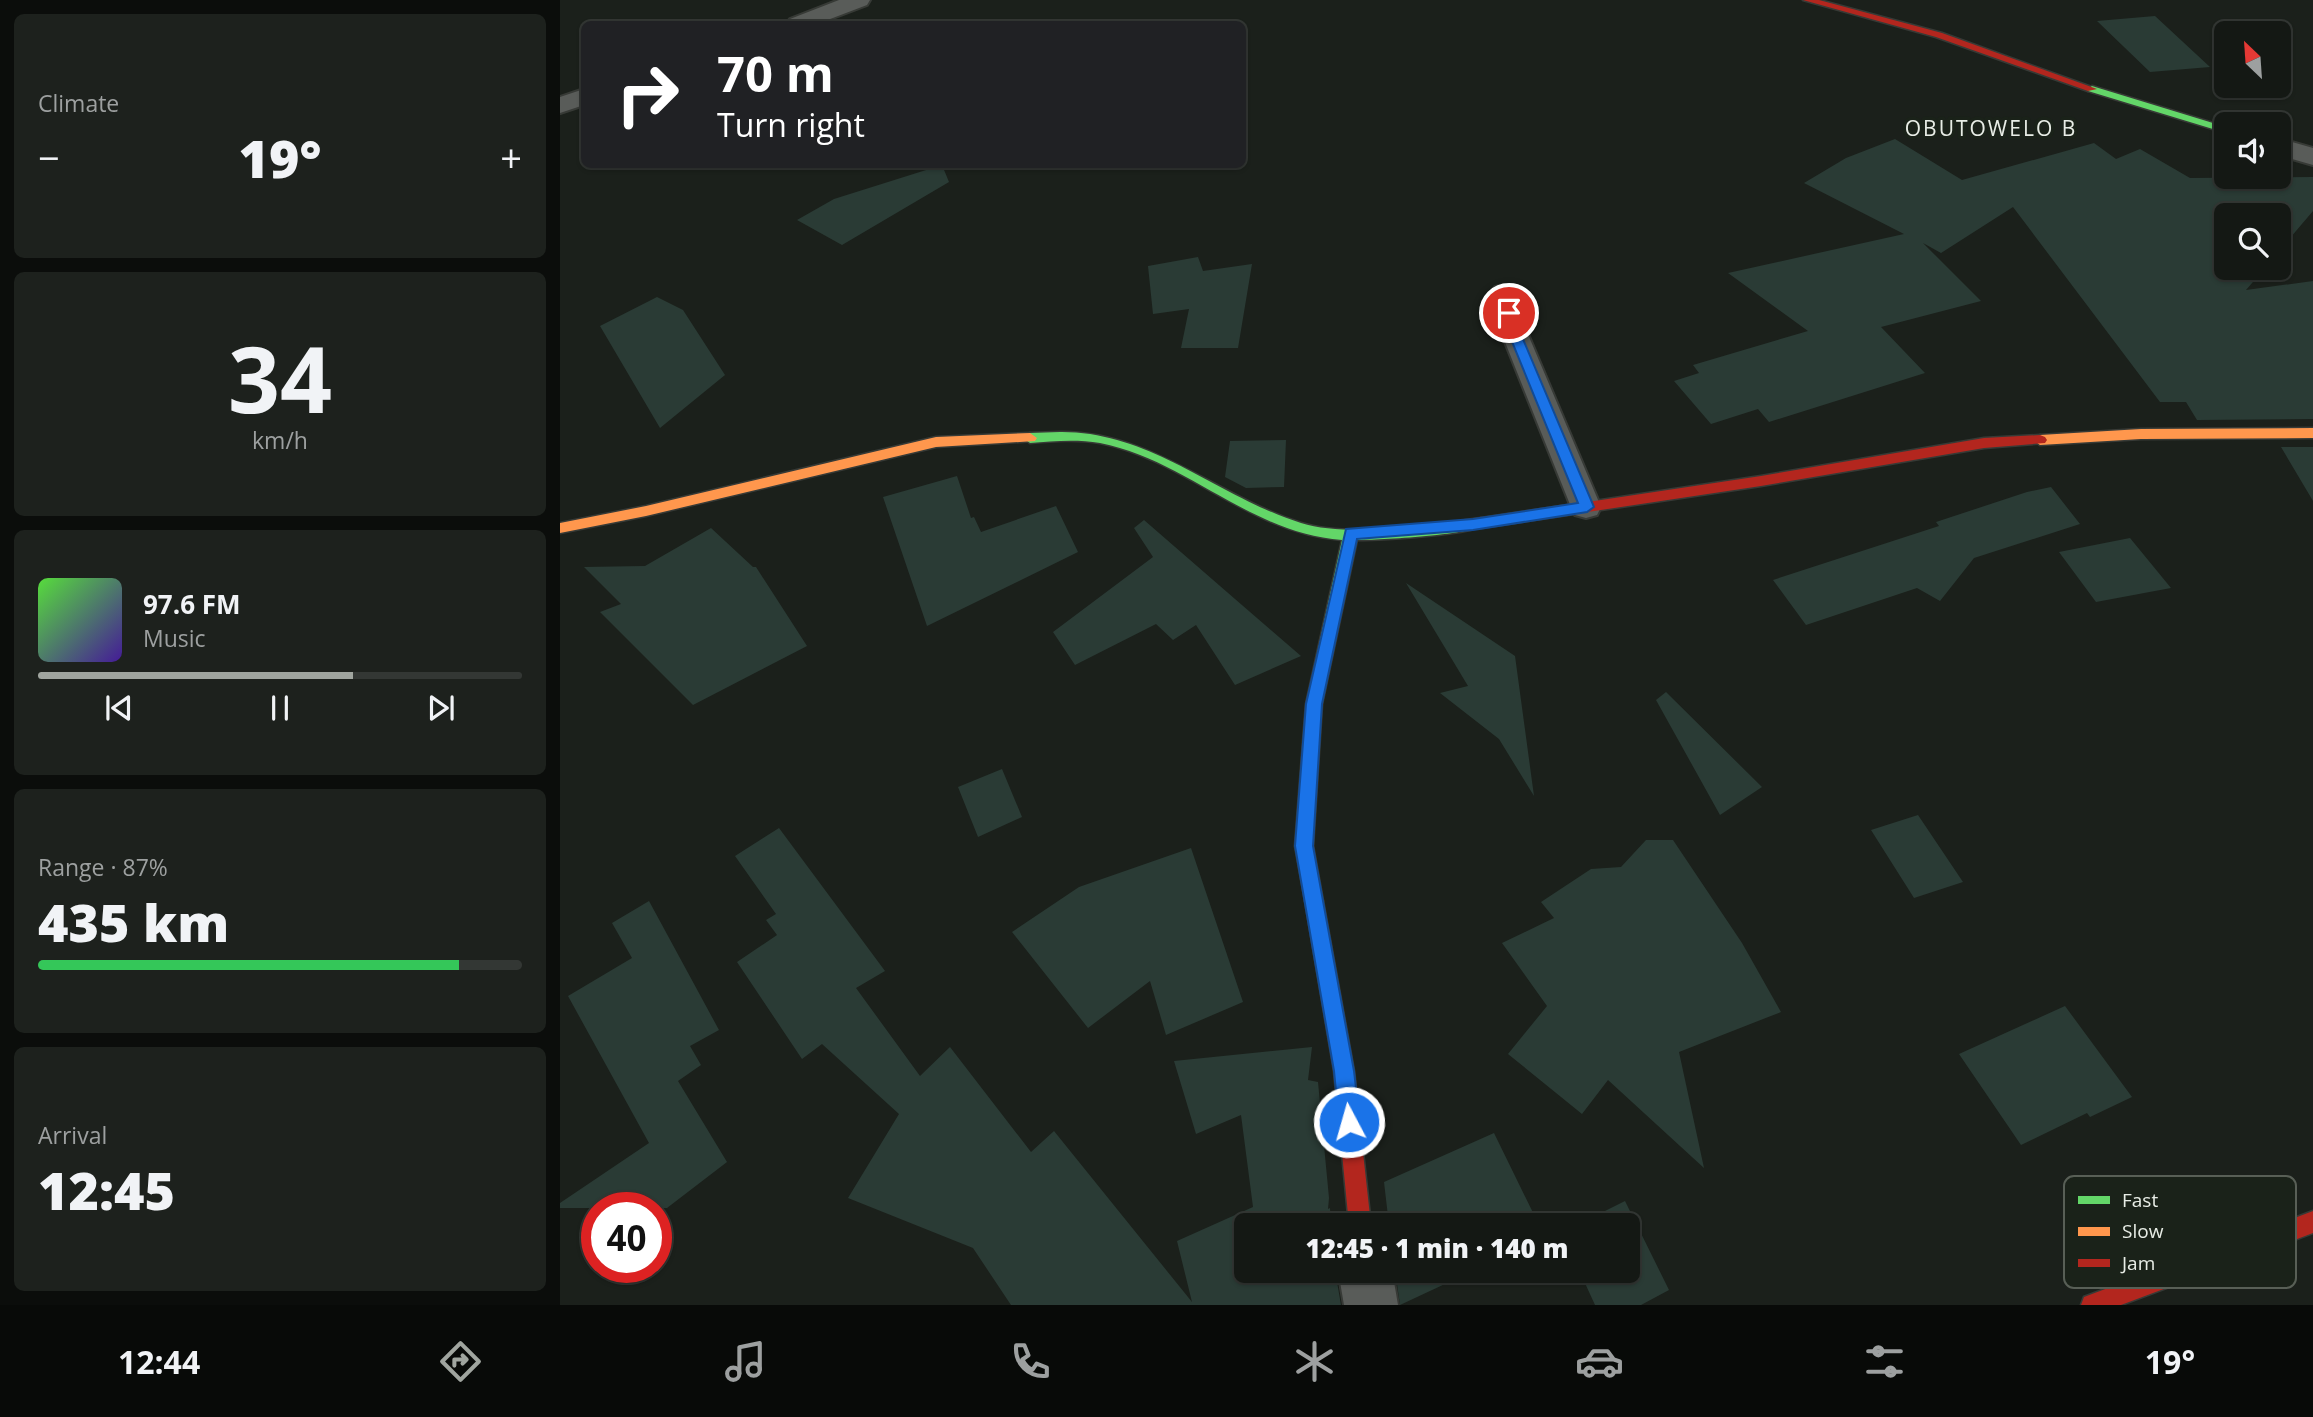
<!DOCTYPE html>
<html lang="en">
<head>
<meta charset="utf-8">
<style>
	:root { --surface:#141814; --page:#1d211d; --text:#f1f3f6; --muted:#9da0a0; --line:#333734; --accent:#a0a59f }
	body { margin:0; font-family:"Open Sans",sans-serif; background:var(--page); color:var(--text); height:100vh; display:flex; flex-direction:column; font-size:26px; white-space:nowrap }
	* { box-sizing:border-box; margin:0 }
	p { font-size:23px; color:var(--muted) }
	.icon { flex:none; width:38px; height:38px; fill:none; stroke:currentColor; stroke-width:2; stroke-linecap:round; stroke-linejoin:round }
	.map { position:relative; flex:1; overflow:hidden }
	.side { display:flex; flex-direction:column; gap:14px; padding:14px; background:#0b0d0b; width:560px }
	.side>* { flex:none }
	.banner { position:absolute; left:21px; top:21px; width:665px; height:147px; border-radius:10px; box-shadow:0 2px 5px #0004,0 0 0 2px var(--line); background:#202124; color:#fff; overflow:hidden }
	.needle { width:46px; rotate:335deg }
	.fabs { position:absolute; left:1654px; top:21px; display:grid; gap:14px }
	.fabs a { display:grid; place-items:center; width:77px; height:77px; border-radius:10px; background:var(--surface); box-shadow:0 2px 5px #0004,0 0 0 2px var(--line); font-size:35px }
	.speed { position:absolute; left:21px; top:1192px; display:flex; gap:14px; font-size:35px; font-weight:700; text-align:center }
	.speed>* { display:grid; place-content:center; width:91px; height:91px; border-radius:50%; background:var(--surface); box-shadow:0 2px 5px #0004,0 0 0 2px var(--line); line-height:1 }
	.speed .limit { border:10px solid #d22; background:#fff; color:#111 }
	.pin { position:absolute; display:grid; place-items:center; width:60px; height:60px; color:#fff; margin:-30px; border:4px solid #fff; border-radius:50%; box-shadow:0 2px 7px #0007 }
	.me { position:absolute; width:77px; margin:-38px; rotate:354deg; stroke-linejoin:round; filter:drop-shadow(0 0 5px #0008) }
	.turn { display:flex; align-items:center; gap:24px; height:147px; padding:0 21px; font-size:32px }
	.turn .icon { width:91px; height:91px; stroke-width:2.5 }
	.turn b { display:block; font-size:49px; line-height:60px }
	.big { font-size:52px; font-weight:800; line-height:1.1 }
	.side .tile { flex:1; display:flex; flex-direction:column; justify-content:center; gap:10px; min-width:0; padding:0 24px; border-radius:10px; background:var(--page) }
	.side .dial { align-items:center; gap:0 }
	.dial b { font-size:91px; line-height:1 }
	.song { display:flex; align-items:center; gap:21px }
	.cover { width:84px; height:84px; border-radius:10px; background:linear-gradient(135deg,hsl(110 70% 55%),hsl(260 70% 35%)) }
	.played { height:7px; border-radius:4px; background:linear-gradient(90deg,var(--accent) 65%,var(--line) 65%) }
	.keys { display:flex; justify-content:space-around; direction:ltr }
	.heat { display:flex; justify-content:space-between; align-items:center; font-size:38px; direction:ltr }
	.charge { height:10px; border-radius:5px; background:linear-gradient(90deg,#34c759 87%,var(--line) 0) }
	.trip { position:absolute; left:674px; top:1213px; width:406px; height:70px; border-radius:10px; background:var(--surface); box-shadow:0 2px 5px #0004,0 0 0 2px var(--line); font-weight:800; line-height:70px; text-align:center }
	.menu { display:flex; height:112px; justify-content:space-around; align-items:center; background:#080a08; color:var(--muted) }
	.menu .icon { width:49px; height:49px }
	.menu .current { color:var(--accent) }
	.menu b { font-size:32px; color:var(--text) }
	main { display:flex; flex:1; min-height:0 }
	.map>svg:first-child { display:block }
	.building { fill:#2a3b35 }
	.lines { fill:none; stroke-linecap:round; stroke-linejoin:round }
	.lane-casing { stroke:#373a36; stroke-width:4 }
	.street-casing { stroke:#373a36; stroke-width:4 }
	.fast-casing { stroke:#373a36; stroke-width:3 }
	.slow-casing { stroke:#373a36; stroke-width:3 }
	.jam-casing { stroke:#373a36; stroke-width:3 }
	.lane { fill:#595c59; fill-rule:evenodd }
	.street { fill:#595c59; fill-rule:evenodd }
	.fast { fill:#63d668; fill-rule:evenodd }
	.slow { fill:#ff974d; fill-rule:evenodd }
	.jam { fill:#b3261e; fill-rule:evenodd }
	.route { fill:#1a73e8; stroke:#114b97; stroke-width:2 }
	.labels { text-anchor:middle; stroke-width:7; stroke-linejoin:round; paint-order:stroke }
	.far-quarter-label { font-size:21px; letter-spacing:2px; fill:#e8ede6; stroke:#1a2219 }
	.key { fill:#1a2219; stroke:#585f56; stroke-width:2 }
	.key-label { font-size:19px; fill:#e8ede6 }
</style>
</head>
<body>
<main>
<section class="side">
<div class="tile"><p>Climate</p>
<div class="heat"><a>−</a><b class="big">19°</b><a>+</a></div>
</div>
<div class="tile dial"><b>34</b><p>km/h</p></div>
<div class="tile">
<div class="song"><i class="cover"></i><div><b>97.6 FM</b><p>Music</p></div></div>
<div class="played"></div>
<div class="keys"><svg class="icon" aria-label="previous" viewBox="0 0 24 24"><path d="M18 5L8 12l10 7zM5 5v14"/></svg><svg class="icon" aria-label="pause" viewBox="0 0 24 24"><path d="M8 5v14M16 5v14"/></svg><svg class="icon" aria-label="next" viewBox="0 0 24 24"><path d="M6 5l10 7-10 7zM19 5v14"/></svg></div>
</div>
<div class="tile"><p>Range · 87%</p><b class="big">435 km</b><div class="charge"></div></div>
<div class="tile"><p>Arrival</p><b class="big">12:45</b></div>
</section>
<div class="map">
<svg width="1753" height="1305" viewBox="0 0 1753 1305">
	<rect width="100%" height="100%" fill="#1b201b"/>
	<path class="building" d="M1595,16l55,51 -60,5 -53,-51z
		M1335,139l67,41 132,-37 22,16 24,-10 50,29 123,-1v34l-35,41v-37h-52v53h39l-19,22 67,-9v138l-116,1 -11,-18h-26l-147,-195 -72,46 -18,-10 58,58 -100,26 44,46 -156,49 -11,-13 -47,15 -37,-43 25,-8 -6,-8 115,-34 -80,-58 176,-39 -100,-51 42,-25z
		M382,165l7,17 -107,63 -45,-25 37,-21z
		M638,257l5,14 49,-7 -14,84h-57l8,-39 -36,5 -5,-48z
		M97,297l26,13 42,65 -65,53 -60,-102z
		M726,440l-2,47 -38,1 -21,-11 5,-36z
		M1721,447h32v54z
		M397,476l14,42 3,-1 7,15 75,-26 22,46 -151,74 -44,-129z
		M1491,487l29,37 -106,34 -34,43 -23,-13 -111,37 -33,-45 166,-54 -3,-4 91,-30z
		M584,520l91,79 66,57 -66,29 -39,-60 -23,15 -17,-16 -81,41 -22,-33 100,-75 -19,-29z
		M151,528l42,39h3l51,79 -114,59 -93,-93 21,-8 -37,-37 61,-1z
		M1570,538l41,50 -75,14 -37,-50z
		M846,583l109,73 19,140 -35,-57 -59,-46 28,-7z
		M1106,692l96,95 -42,28 -64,-115z
		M442,769l20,48 -44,20 -20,-50z
		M1358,815l45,67 -49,16 -43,-68z
		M219,828l106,143 -29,17 64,88 30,-29 81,105 23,-21 138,171 -15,-61 76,-34 -12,-92 -45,19 -22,-73 138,-14 -4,33 10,2 11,116 -1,11 2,-1 1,17h-85v45h89l6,35h-330l-38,-57 -125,-50 51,-84 -77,-70 -20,15 -65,-97 40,-27 -11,-15 10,-6 -41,-58z
		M1086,840h27l69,103 39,69 -102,40 25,116 -96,-88 -26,34 -74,-60 39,-48 -45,-63 52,-25 -13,-16 50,-33 30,-2z
		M631,848l52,154 -77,33 -16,-54 -62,47 -76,-96 67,-45z
		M89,901l70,129 -29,16 11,19 -23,16 49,81 -60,46h-107v-5l89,-60 -81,-147 64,-38 -20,-35z
		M1505,1006l67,91 -42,20 -3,-4 -66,32 -62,-91z
		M934,1133l45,92h-150l-5,-43z
		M1065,1201l44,89 -28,15h-46l-16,-35h49v-45h-51z
		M835,1270h65l2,6 -62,29z"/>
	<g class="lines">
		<defs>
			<path id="lane" d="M944,285l9,2 4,6 10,39 74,175 -4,8 -11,3 -11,-3 -4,-8 -70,-175 -10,-39 4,-6z"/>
			<path id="street" d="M279,0h31l-3,5 -50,19h-31l4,-5z
				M24,89v16l-24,8v-16z
				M1718,138l35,10v17l-35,-10z
				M778,1270h54l6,35h-54z"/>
			<path id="fast" d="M1532,86l134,41v6l-138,-42 -1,-2z
				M500,432c91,-1 158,65 241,91 48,15 130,2 180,-5l7,5c-10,12 -111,17 -131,17l-35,164 -9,142 10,55 -3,6 -6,2 -6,-2 -3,-6 -10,-55 11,-142 36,-164c-93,-7 -155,-80 -242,-97 -23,-4 -47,-2 -70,0l-7,-5 7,-5z"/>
			<path id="slow" d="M1753,428v10l-172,1 -101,6 -7,-5 7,-5 101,-6z
				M470,433l7,5 -2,3 -99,6 -290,69 -86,17v-10l86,-17 290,-69z"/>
			<path id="jam" d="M1243,0h16l123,33 155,56 -9,2 -152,-54z
				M1480,435l5,2 2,3 -2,3 -61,5 -223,38 -280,42 -7,-5 7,-5 280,-42 223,-38z
				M754,893l6,2 3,6 31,170 17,154h-22l-15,-154 -29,-170 3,-6z
				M1753,1211v22l-192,72h-40l3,-8 8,-3z"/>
		</defs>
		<use href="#lane" class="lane-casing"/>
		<use href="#street" class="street-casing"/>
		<use href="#fast" class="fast-casing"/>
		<use href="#slow" class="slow-casing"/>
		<use href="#jam" class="jam-casing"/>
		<use href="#lane" class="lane"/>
		<use href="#street" class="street"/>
		<use href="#fast" class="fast"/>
		<use href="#slow" class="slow"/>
		<use href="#jam" class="jam"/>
	</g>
	<path class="route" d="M949,309l6,4 5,19 74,175 -7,5 -114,18 -116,9 -35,165 -9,142 41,225 6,51 -3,8 -8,3 -7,-3 -3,-8 -5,-51 -39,-225 11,-142 40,-175 127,-10 105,-16 -70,-171 -5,-19z"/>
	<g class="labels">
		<g class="far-quarter-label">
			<text x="1431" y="136">OBUTOWELO B</text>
		</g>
	</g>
	<rect x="1504" y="1176" width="232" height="112" rx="10" class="key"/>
	<rect x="1518" y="1196" width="32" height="8" fill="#63d668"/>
	<rect x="1518" y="1227" width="32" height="9" fill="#ff974d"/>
	<rect x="1518" y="1259" width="32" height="8" fill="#b3261e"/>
	<g class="key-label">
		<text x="1562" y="1207">Fast</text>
		<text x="1562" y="1238">Slow</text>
		<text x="1562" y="1270">Jam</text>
	</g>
</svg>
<div class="fabs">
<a><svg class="needle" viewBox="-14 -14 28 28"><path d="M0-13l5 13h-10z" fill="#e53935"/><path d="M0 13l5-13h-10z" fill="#9da0a0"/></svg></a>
<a><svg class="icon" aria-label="sound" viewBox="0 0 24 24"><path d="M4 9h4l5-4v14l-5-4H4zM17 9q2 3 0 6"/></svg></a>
<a><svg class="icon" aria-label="search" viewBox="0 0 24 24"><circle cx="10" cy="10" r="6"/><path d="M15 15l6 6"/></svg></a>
</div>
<div class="speed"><div class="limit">40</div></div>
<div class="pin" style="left:949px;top:313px;background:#d93025"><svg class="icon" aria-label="arrive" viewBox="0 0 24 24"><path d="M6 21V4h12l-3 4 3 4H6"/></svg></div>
<svg class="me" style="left:789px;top:1122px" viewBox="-20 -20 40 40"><circle r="17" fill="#1a73e8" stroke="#fff" stroke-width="3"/><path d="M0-11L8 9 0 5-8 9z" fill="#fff"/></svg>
<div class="trip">12:45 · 1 min · 140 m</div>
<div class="banner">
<div class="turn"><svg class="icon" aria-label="right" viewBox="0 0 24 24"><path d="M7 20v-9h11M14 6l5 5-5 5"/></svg><div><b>70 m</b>Turn right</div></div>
</div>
</div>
</main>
<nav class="menu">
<b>12:44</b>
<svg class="icon current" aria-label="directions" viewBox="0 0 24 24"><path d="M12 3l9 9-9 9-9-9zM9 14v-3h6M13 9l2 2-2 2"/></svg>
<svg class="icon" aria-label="music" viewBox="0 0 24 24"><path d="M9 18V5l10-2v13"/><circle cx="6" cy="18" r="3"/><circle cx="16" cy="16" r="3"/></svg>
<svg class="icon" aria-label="phone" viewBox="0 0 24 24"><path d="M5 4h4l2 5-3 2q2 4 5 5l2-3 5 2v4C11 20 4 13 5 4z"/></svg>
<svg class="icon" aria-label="climate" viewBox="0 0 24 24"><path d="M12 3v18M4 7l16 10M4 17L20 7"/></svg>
<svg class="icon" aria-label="car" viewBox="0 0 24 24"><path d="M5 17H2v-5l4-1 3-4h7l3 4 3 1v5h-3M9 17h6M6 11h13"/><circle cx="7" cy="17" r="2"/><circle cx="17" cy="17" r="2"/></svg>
<svg class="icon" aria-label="filters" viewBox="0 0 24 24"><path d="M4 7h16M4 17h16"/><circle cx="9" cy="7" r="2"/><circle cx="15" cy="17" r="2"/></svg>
<b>19°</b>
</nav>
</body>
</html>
